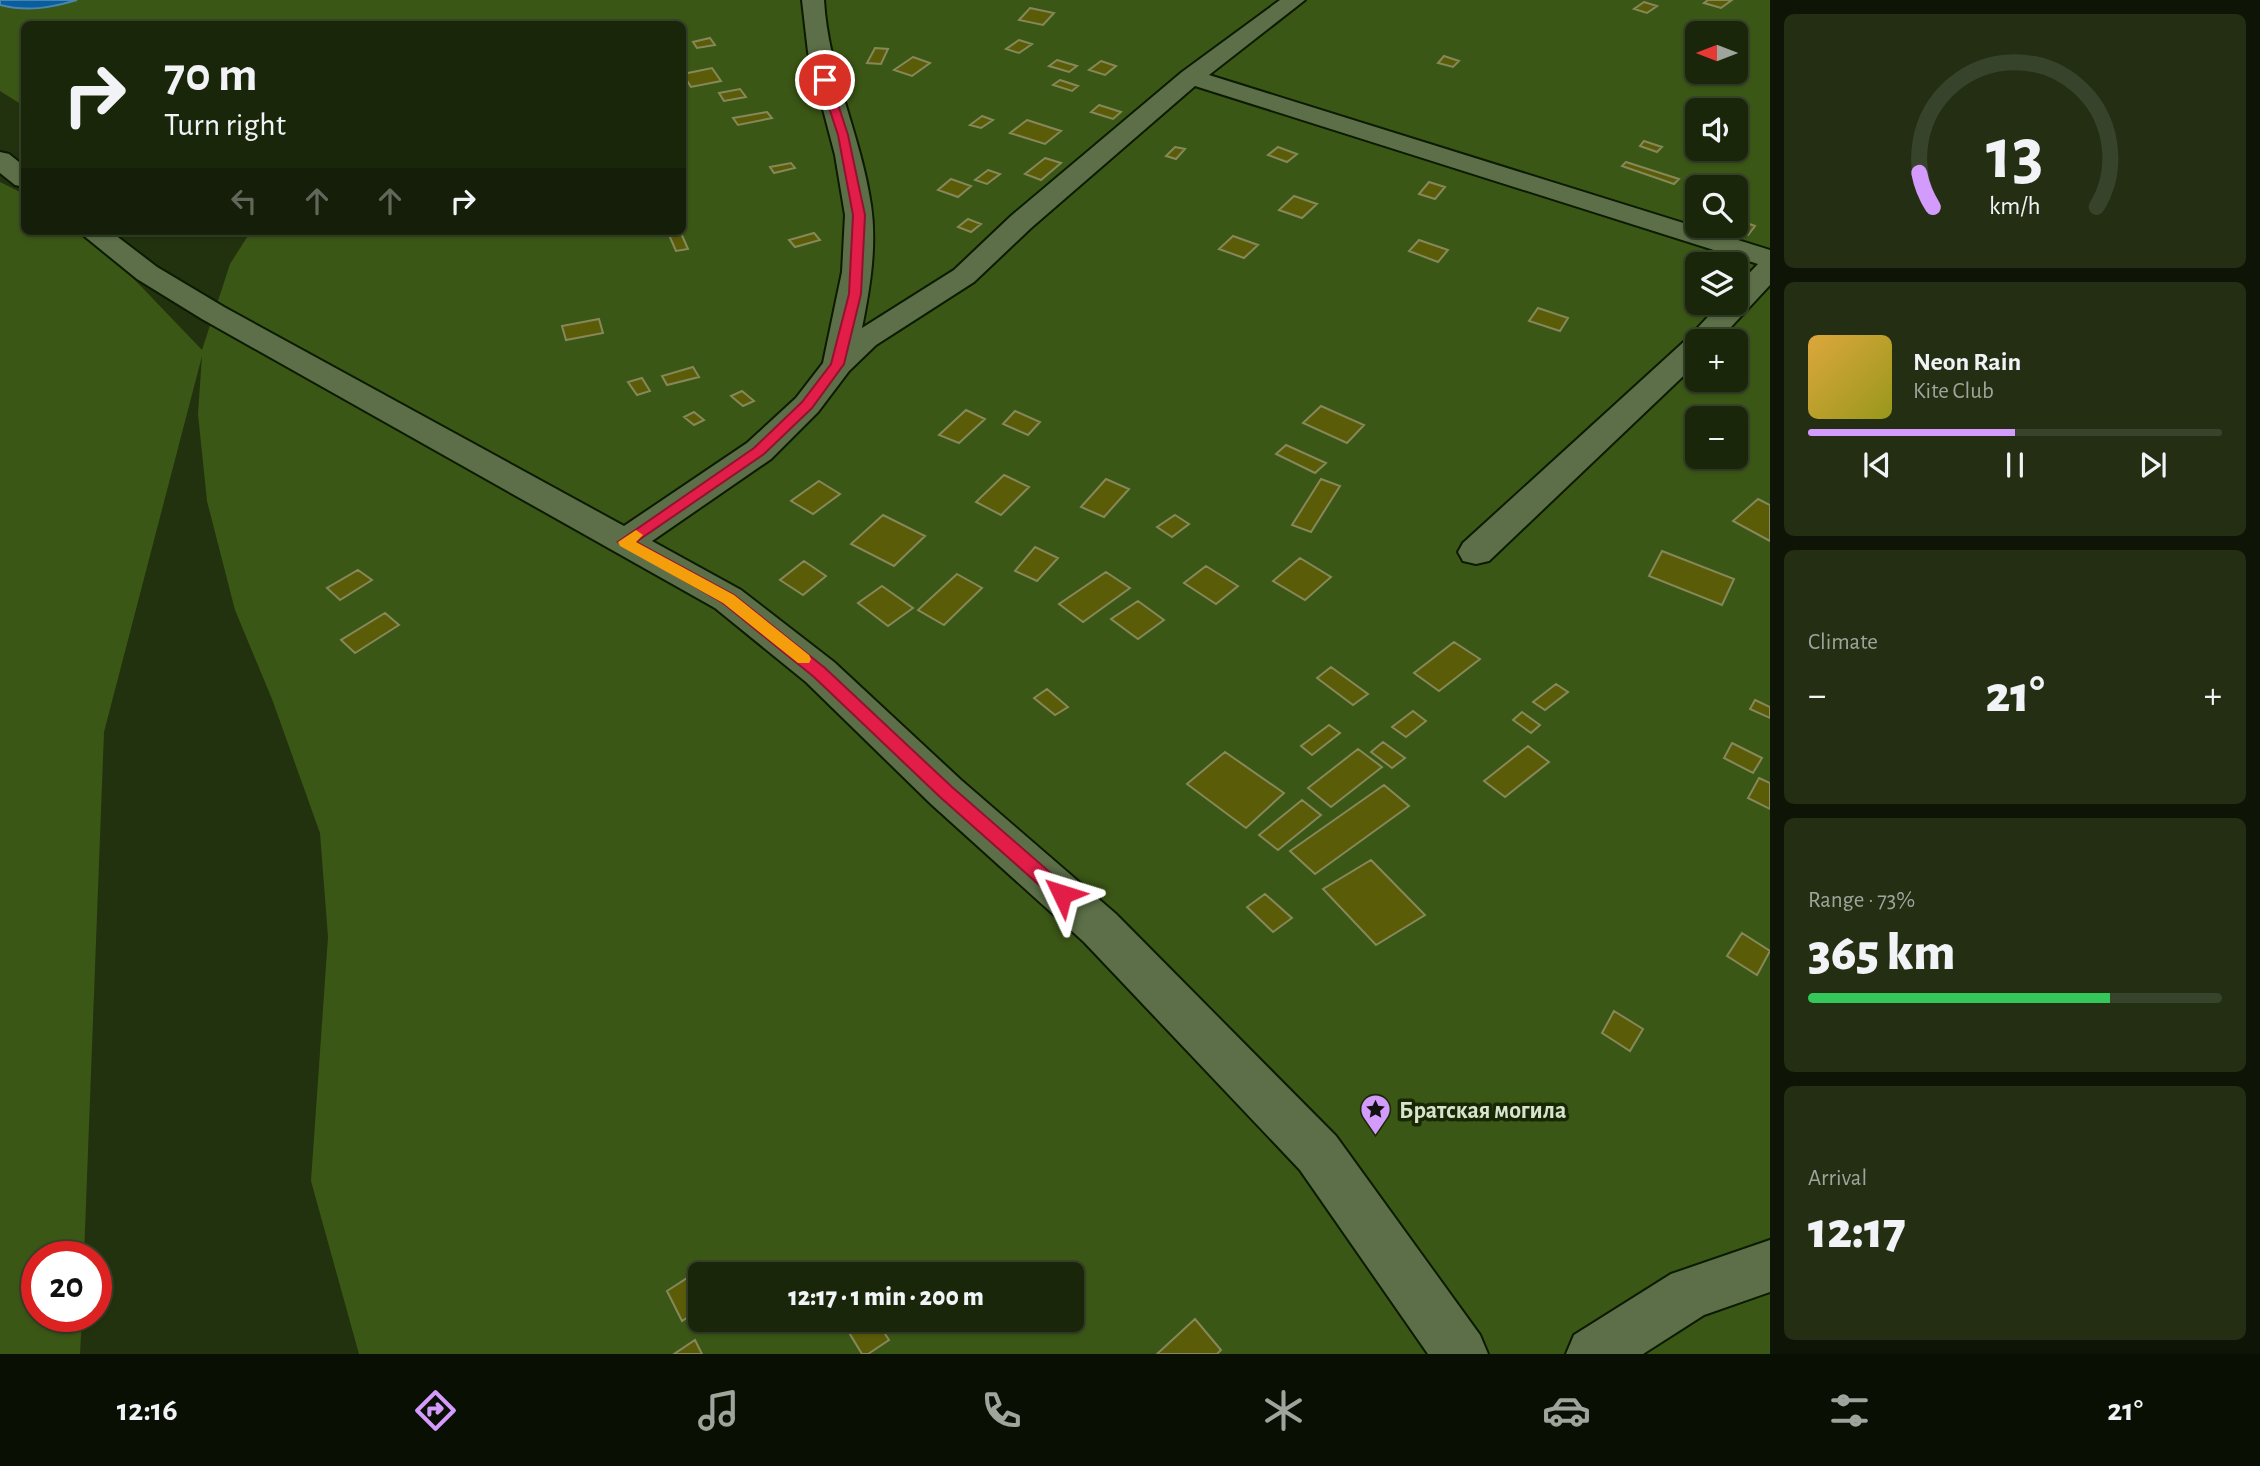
<!DOCTYPE html>
<html lang="en">
<head>
<meta charset="utf-8">
<style>
	:root { --surface:#1a260a; --page:#232e13; --text:#f1f3f6; --muted:#9fa59c; --line:#38432b; --accent:#d39cfc }
	body { margin:0; font-family:"Alegreya Sans",sans-serif; background:var(--page); color:var(--text); height:100vh; display:flex; flex-direction:column; font-size:26px; white-space:nowrap }
	* { box-sizing:border-box; margin:0 }
	p { font-size:23px; color:var(--muted) }
	.icon { flex:none; width:38px; height:38px; fill:none; stroke:currentColor; stroke-width:2; stroke-linecap:round; stroke-linejoin:round }
	.map { position:relative; flex:1; overflow:hidden }
	.side { display:flex; flex-direction:column; gap:14px; padding:14px; background:#0e1506; width:490px }
	.side>* { flex:none }
	.guide { position:absolute; left:21px; top:21px; width:665px; height:214px; border-radius:10px; box-shadow:0 2px 5px #0004,0 0 0 2px var(--line); background:#1a260a; color:var(--text); overflow:hidden }
	.needle { width:46px; rotate:270deg }
	.fabs { position:absolute; left:1685px; top:21px; display:grid; gap:14px }
	.fabs a { display:grid; place-items:center; width:63px; height:63px; border-radius:10px; background:var(--surface); box-shadow:0 2px 5px #0004,0 0 0 2px var(--line); font-size:35px }
	.speed { position:absolute; left:21px; top:1241px; display:flex; gap:14px; font-size:35px; font-weight:700; text-align:center }
	.speed>* { display:grid; place-content:center; width:91px; height:91px; border-radius:50%; background:var(--surface); box-shadow:0 2px 5px #0004,0 0 0 2px var(--line); line-height:1 }
	.speed .limit { border:10px solid #d22; background:#fff; color:#111 }
	.pin { position:absolute; display:grid; place-items:center; width:60px; height:60px; color:#fff; margin:-30px; border:4px solid #fff; border-radius:50%; box-shadow:0 2px 7px #0007 }
	.me { position:absolute; width:77px; margin:-38px; rotate:311deg; stroke-linejoin:round; filter:drop-shadow(0 0 5px #0008) }
	.turn { display:flex; align-items:center; gap:24px; height:147px; padding:0 28px; font-size:32px }
	.turn .icon { width:91px; height:91px; stroke-width:2.5 }
	.turn b { display:block; font-size:49px; line-height:60px }
	.lanes { display:flex; align-items:center; height:66px; padding:0 28px; background:#0003; justify-content:center; gap:35px; direction:ltr }
	.lanes .off { opacity:.35 }
	.big { font-size:52px; font-weight:800; line-height:1.1 }
	.side .widget { flex:1; display:flex; flex-direction:column; justify-content:center; gap:10px; min-width:0; padding:0 24px; border-radius:10px; background:var(--page) }
	.side .dial { align-items:center; gap:0 }
	.dial svg { height:182px; overflow:visible; fill:none; stroke:var(--line); stroke-width:7; stroke-linecap:round; text-anchor:middle }
	.dial text { fill:var(--text); stroke:none }
	.song { display:flex; align-items:center; gap:21px }
	.cover { width:84px; height:84px; border-radius:10px; background:linear-gradient(135deg,hsl(40 70% 55%),hsl(60 70% 35%)) }
	.played { height:7px; border-radius:4px; background:linear-gradient(90deg,var(--accent) 50%,var(--line) 50%) }
	.keys { display:flex; justify-content:space-around; direction:ltr }
	.heat { display:flex; justify-content:space-between; align-items:center; font-size:38px; direction:ltr }
	.charge { height:10px; border-radius:5px; background:linear-gradient(90deg,#34c759 73%,var(--line) 0) }
	.trip { position:absolute; left:688px; top:1262px; width:396px; height:70px; border-radius:10px; background:var(--surface); box-shadow:0 2px 5px #0004,0 0 0 2px var(--line); font-weight:800; line-height:70px; text-align:center }
	.tab-bar { display:flex; height:112px; justify-content:space-around; align-items:center; background:#0a0f04; color:var(--muted) }
	.tab-bar .icon { width:49px; height:49px }
	.tab-bar .selected { color:var(--accent) }
	.tab-bar b { font-size:32px; color:var(--text) }
	main { display:flex; flex:1; min-height:0 }
	.map>svg:first-child { display:block }
	.green { fill:#3b5715; fill-rule:evenodd }
	.water { fill:#0a5ea0; stroke:#4886ae; stroke-width:2 }
	.building { fill:#5b5c08; stroke:#86885c; stroke-width:2 }
	.lines { fill:none; stroke-linecap:round; stroke-linejoin:round }
	.minor-casing { stroke:#0b1a00; stroke-width:4 }
	.minor { fill:#5c6f48; fill-rule:evenodd }
	.route { fill:#e11d48; stroke:#92132f; stroke-width:2 }
	.slow { fill:#f59e0b }
	.labels { text-anchor:middle; stroke-width:7; stroke-linejoin:round; paint-order:stroke }
	.near-poi-label { font-size:24px; font-weight:bold; fill:#d8e3ce; stroke:#182804; text-anchor:start }
</style>
</head>
<body>
<main>
<div class="map">
<svg width="1770" height="1354" viewBox="0 0 1770 1354">
	<rect width="100%" height="100%" fill="#22320e"/>
	<path class="green" d="M0,0h1770v1354h-1411l-48,-173 17,-244 -8,-104 -48,-134 -37,-89 -28,-109 -9,-87 4,-58 -98,376 -20,524h-47v60h45l-2,38h-80v-1172l24,12v37h64l114,119 28,-86 21,-33h431v-207h-658v82l-24,-15zM1698,33h38v39h-38zM1698,110h38v39h-38zM1698,187h38v39h-38zM1698,264h38v39h-38zM1698,341h38v39h-38zM1698,418h38v39h-38zM700,1274h371v46h-371z"/>
	<path class="water" d="M0,0h77c-27,8 -50,12 -77,5z"/>
	<path class="building" d="M1708,0h24l-11,8 -17,-5z
		M1644,2l13,4 -10,7 -13,-4z
		M1030,8l24,5 -11,12 -24,-5z
		M710,38l5,7 -18,3 -4,-6z
		M1019,40l13,4 -13,9 -13,-4z
		M875,48l13,1 -7,15 -14,-1z
		M1444,56l15,5 -6,6 -15,-4z
		M913,57l17,6 -18,13 -18,-6z
		M1057,60l20,6 -8,6 -20,-6z
		M1101,61l15,5 -11,9 -16,-5z
		M712,68l9,13 -30,6 -8,-13z
		M1060,80l18,6 -6,5 -19,-6z
		M740,89l6,8 -22,4 -5,-8z
		M1099,105l22,7 -8,7 -22,-7z
		M767,112l5,6 -34,7 -5,-7z
		M982,116l11,4 -12,8 -11,-3z
		M1027,120l34,11 -16,13 -35,-11z
		M1644,141l18,6 -5,5 -17,-6z
		M1175,147l10,2 -9,10 -10,-3z
		M1278,147l19,7 -10,8 -19,-7z
		M1045,158l16,5 -20,17 -16,-6z
		M1626,162l53,17 -5,5 -52,-18z
		M791,163l4,5 -21,5 -4,-6z
		M988,170l12,4 -13,10 -12,-4z
		M951,179l20,7 -13,11 -20,-7z
		M1429,182l16,5 -10,12 -16,-5z
		M1294,196l23,8 -15,14 -23,-8z
		M968,219l13,5 -10,8 -13,-5z
		M1736,219l19,7 -7,9 -26,-9h14z
		M681,233l7,16 -12,2 -7,-16z
		M814,233l6,7 -25,7 -6,-7z
		M1233,236l25,9 -14,13 -25,-9z
		M1419,240l29,10 -10,12 -29,-11z
		M1538,308l30,10 -8,13 -31,-10z
		M599,319l4,14 -37,7 -4,-14z
		M693,367l6,10 -32,8 -5,-9z
		M642,378l8,13 -13,4 -9,-13z
		M742,391l12,10 -11,5 -12,-10z
		M1321,406l43,19 -17,18 -44,-20z
		M966,410l19,9 -26,24 -20,-8z
		M1015,411l25,11 -12,13 -25,-11z
		M694,412l10,8 -10,5 -10,-8z
		M1286,445l40,18 -11,10 -39,-19z
		M1004,475l25,12 -28,28 -25,-13z
		M1106,479l23,10 -25,28 -23,-10z
		M1321,479l19,7 -29,46 -19,-7z
		M819,481l21,13 -27,20 -22,-13z
		M1758,499l12,6v36l-37,-20z
		M883,515l42,21 -31,30 -43,-22z
		M1175,515l14,9 -17,13 -15,-10z
		M1035,547l23,11 -21,23 -22,-10z
		M1662,551l72,28 -12,26 -73,-29z
		M1300,558l31,19 -26,23 -32,-19z
		M804,561l22,15 -23,19 -23,-15z
		M1206,566l32,20 -22,18 -32,-21z
		M358,570l14,10 -32,20 -13,-12z
		M1106,572l24,16 -47,34 -24,-18z
		M957,574l25,14 -38,37 -26,-15z
		M882,586l31,22 -25,18 -30,-23z
		M1138,601l26,19 -26,19 -27,-20z
		M385,613l14,12 -44,28 -14,-13z
		M1454,642l26,17 -41,32 -25,-18z
		M1331,667l37,27 -15,11 -36,-27z
		M1556,684l12,8 -23,18 -12,-8z
		M1047,689l21,18 -13,8 -21,-17z
		M1755,700l15,7v11l-20,-9z
		M1413,711l13,10 -20,16 -14,-10z
		M1522,712l18,13 -9,8 -18,-13z
		M1329,725l11,8 -28,22 -11,-9z
		M1383,742l22,16 -13,10 -21,-16z
		M1732,743l30,15 -9,15 -29,-15z
		M1528,746l21,16 -44,35 -21,-16z
		M1358,749l24,18 -51,40 -23,-19z
		M1225,752l59,41 -38,35 -59,-44z
		M1759,778l11,5v26l-22,-11z
		M1384,785l25,21 -94,68 -25,-23z
		M1302,800l19,15 -43,35 -19,-15z
		M1371,860l54,55 -49,30 -53,-56z
		M1265,894l27,24 -19,14 -26,-25z
		M1742,933l28,18 -13,24 -30,-19z
		M1614,1011l29,18 -13,22 -28,-18z
		M704,1267l3,7h-7v35l-18,12 -15,-30z
		M1195,1319l26,31 -4,4h-60z
		M854,1320h22l13,20 -21,14h-6l-17,-28z
		M695,1340l7,14h-28z"/>
	<g class="lines">
		<defs>
			<path id="minor" d="M802,0h22c4,71 37,135 47,205 6,41 -1,83 -9,123l92,-58 57,-54 171,-144 98,-72h25l-96,75 561,175v35l-52,56h-20v21l-209,199 -13,3 -13,-3 -5,-9 5,-9 225,-205 33,-35h15v-16l22,-23 -563,-178 -164,142 -57,54 -98,63 -27,26 -31,41 -47,47 -119,82 89,49 93,72 127,118 155,134 220,222 144,199 8,19h-60l-128,-184 -216,-228 -153,-138 -125,-122 -91,-74 -513,-289 -65,-40 -59,-48h32l47,36 67,40 400,219 123,-83 49,-45 27,-35 19,-91 3,-57 -10,-60 -27,-103z
				M0,152l9,2 15,12v21l-9,-2 -15,-12z
				M1770,1240v52l-66,23 -61,39h-77l8,-19 97,-61z"/>
		</defs>
		<use href="#minor" class="minor-casing"/>
		<use href="#minor" class="minor"/>
	</g>
	<path class="route" d="M825,77l5,3 18,55 17,80 -4,79 -17,70 -32,44 -48,46 -128,88 98,53 91,73 127,119 116,101 3,6 -3,5 -6,2 -7,-2 -115,-102 -126,-120 -91,-74 -105,-61 136,-94 48,-46 29,-38 18,-70 4,-79 -15,-80 -18,-55z"/>
	<path class="slow" d="M636,530l7,5 -7,7 98,53 75,60 2,4 -2,4h-11l-75,-60 -103,-57 -2,-4z"/>
	<defs>
		<symbol id="sight-pin" viewBox="-11 -11 22 30"><path d="M0 17L-7.5 6A9.5 9.5 0 1 1 7.5 6Z" fill="#d39cfc" stroke="#182804"/><path d="M0-6L1.8-2.2L6-1.7L2.9 1.2L3.7 5.4L0 3.3L-3.7 5.4L-2.9 1.2L-6-1.7L-1.8-2.2Z" fill="#111"/></symbol>
	</defs>
	<g fill-rule="evenodd">
		<use href="#sight-pin" x="1358" y="1092" width="35" height="47"/>
	</g>
	<g class="labels">
		<g class="near-poi-label">
			<text x="1399" y="1118">Братская могила</text>
		</g>
	</g>
</svg>
<div class="fabs">
<a><svg class="needle" viewBox="-14 -14 28 28"><path d="M0-13l5 13h-10z" fill="#e53935"/><path d="M0 13l5-13h-10z" fill="#9fa59c"/></svg></a>
<a><svg class="icon" aria-label="sound" viewBox="0 0 24 24"><path d="M4 9h4l5-4v14l-5-4H4zM17 9q2 3 0 6"/></svg></a>
<a><svg class="icon" aria-label="search" viewBox="0 0 24 24"><circle cx="10" cy="10" r="6"/><path d="M15 15l6 6"/></svg></a>
<a><svg class="icon" aria-label="layers" viewBox="0 0 24 24"><path d="M12 4l9 5-9 5-9-5zM3 14l9 5 9-5"/></svg></a>
<a>+</a>
<a>−</a>
</div>
<div class="speed"><div class="limit">20</div></div>
<div class="pin" style="left:825px;top:80px;background:#d93025"><svg class="icon" aria-label="arrive" viewBox="0 0 24 24"><path d="M6 21V4h12l-3 4 3 4H6"/></svg></div>
<svg class="me" style="left:1062px;top:894px" viewBox="-20 -20 40 40"><path d="M0-17L14 15 0 8-14 15z" fill="#e11d48" stroke="#fff" stroke-width="4"/></svg>
<div class="trip">12:17 · 1 min · 200 m</div>
<div class="guide">
<div class="turn"><svg class="icon" aria-label="right" viewBox="0 0 24 24"><path d="M7 20v-9h11M14 6l5 5-5 5"/></svg><div><b>70 m</b>Turn right</div></div>
<div class="lanes"><svg class="icon off" aria-label="left" viewBox="0 0 24 24"><path d="M17 20v-9H6M10 6l-5 5 5 5"/></svg><svg class="icon off" aria-label="ahead" viewBox="0 0 24 24"><path d="M12 20V5M6 11l6-6 6 6"/></svg><svg class="icon off" aria-label="ahead" viewBox="0 0 24 24"><path d="M12 20V5M6 11l6-6 6 6"/></svg><svg class="icon" aria-label="right" viewBox="0 0 24 24"><path d="M7 20v-9h11M14 6l5 5-5 5"/></svg></div>
</div>
</div>
<section class="side">
<div class="widget dial"><svg viewBox="0 0 100 80">
<path d="M14 69A42 42 0 1 1 86 69"/>
<path d="M14 69A42 42 0 0 1 8 54" stroke="#d39cfc"/>
<text x="50" y="56" font-size="32" font-weight="700">13</text>
<text x="50" y="72" font-size="11">km/h</text>
</svg></div>
<div class="widget">
<div class="song"><i class="cover"></i><div><b>Neon Rain</b><p>Kite Club</p></div></div>
<div class="played"></div>
<div class="keys"><svg class="icon" aria-label="previous" viewBox="0 0 24 24"><path d="M18 5L8 12l10 7zM5 5v14"/></svg><svg class="icon" aria-label="pause" viewBox="0 0 24 24"><path d="M8 5v14M16 5v14"/></svg><svg class="icon" aria-label="next" viewBox="0 0 24 24"><path d="M6 5l10 7-10 7zM19 5v14"/></svg></div>
</div>
<div class="widget"><p>Climate</p>
<div class="heat"><a>−</a><b class="big">21°</b><a>+</a></div>
</div>
<div class="widget"><p>Range · 73%</p><b class="big">365 km</b><div class="charge"></div></div>
<div class="widget"><p>Arrival</p><b class="big">12:17</b></div>
</section>
</main>
<nav class="tab-bar">
<b>12:16</b>
<svg class="icon selected" aria-label="directions" viewBox="0 0 24 24"><path d="M12 3l9 9-9 9-9-9zM9 14v-3h6M13 9l2 2-2 2"/></svg>
<svg class="icon" aria-label="music" viewBox="0 0 24 24"><path d="M9 18V5l10-2v13"/><circle cx="6" cy="18" r="3"/><circle cx="16" cy="16" r="3"/></svg>
<svg class="icon" aria-label="phone" viewBox="0 0 24 24"><path d="M5 4h4l2 5-3 2q2 4 5 5l2-3 5 2v4C11 20 4 13 5 4z"/></svg>
<svg class="icon" aria-label="climate" viewBox="0 0 24 24"><path d="M12 3v18M4 7l16 10M4 17L20 7"/></svg>
<svg class="icon" aria-label="car" viewBox="0 0 24 24"><path d="M5 17H2v-5l4-1 3-4h7l3 4 3 1v5h-3M9 17h6M6 11h13"/><circle cx="7" cy="17" r="2"/><circle cx="17" cy="17" r="2"/></svg>
<svg class="icon" aria-label="filters" viewBox="0 0 24 24"><path d="M4 7h16M4 17h16"/><circle cx="9" cy="7" r="2"/><circle cx="15" cy="17" r="2"/></svg>
<b>21°</b>
</nav>
</body>
</html>
